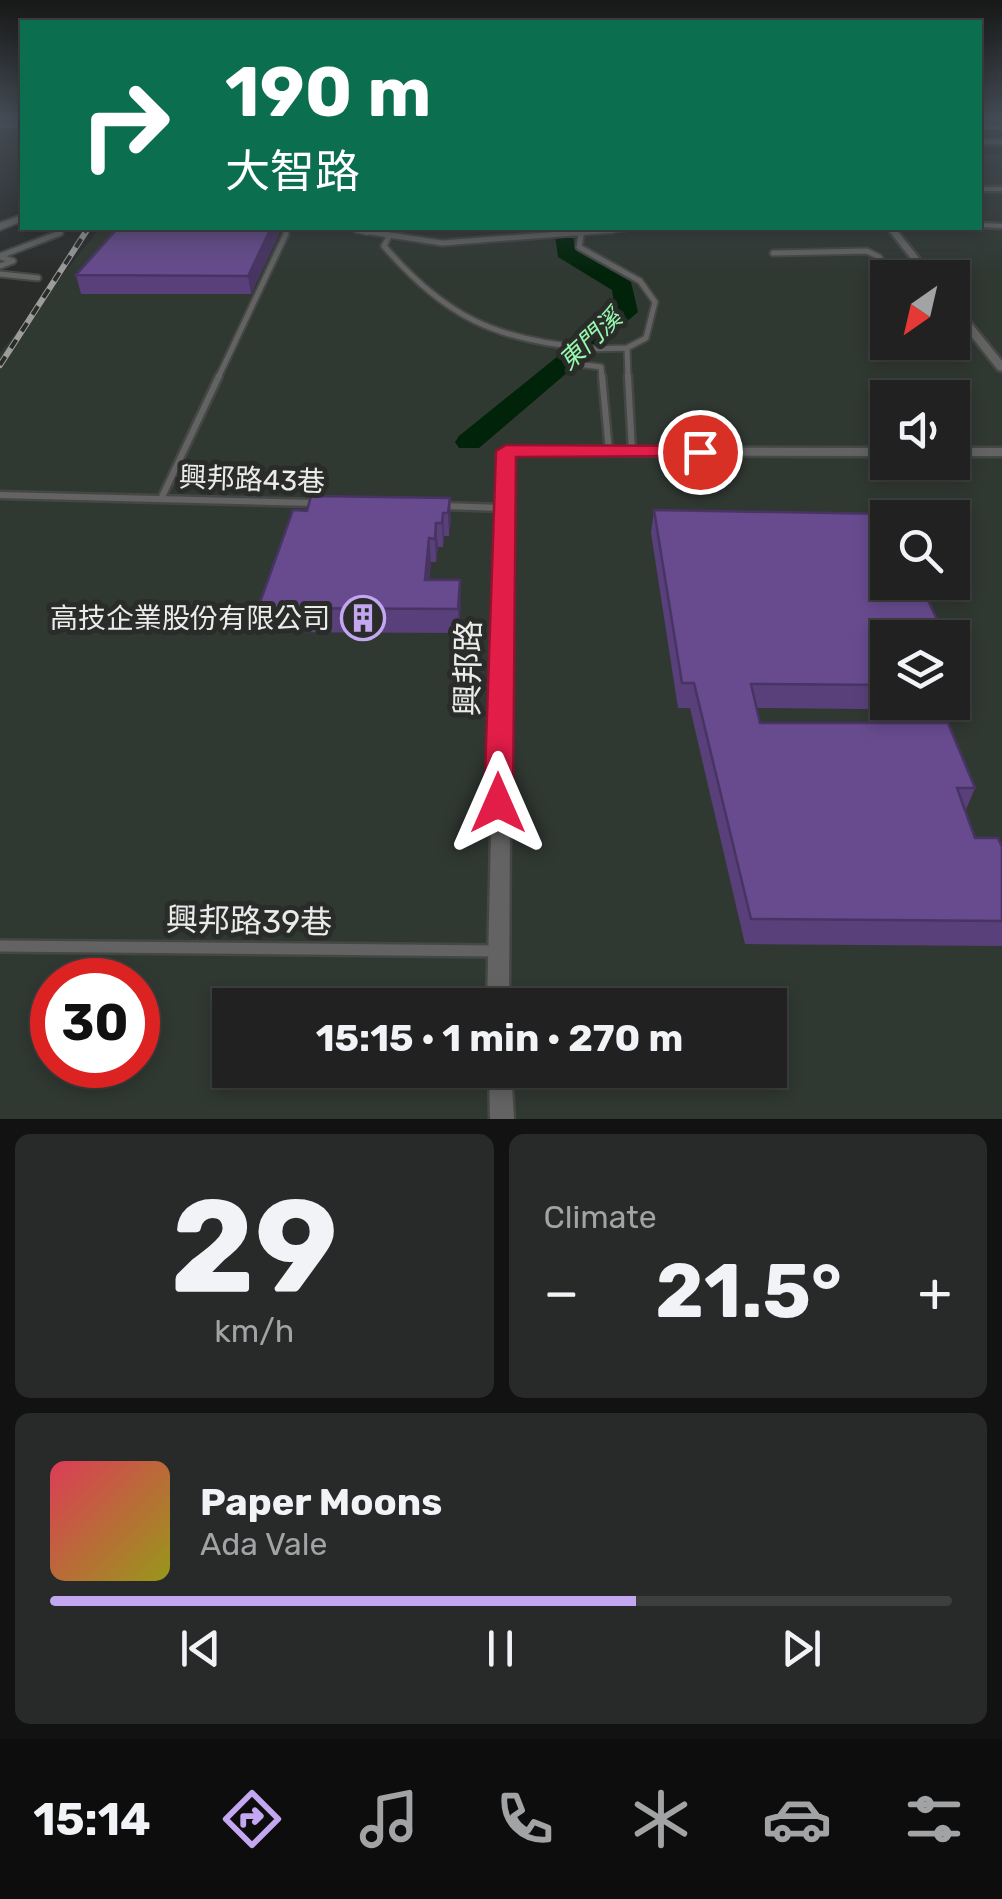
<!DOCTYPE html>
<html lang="en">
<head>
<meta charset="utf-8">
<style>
	:root { --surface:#202120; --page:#282929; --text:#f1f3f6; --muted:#a2a3a5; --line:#3d3e3e; --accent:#c4a7f1 }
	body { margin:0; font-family:Rubik,"Noto Sans TC",sans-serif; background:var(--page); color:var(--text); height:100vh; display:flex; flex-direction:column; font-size:38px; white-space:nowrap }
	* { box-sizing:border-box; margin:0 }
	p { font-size:32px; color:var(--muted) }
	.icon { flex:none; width:55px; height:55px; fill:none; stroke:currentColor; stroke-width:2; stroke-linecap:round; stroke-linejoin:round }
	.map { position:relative; height:1119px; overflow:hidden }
	.panel { display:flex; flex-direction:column; gap:15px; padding:15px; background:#121212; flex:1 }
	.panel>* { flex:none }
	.hud { position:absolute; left:20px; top:20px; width:962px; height:210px; border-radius:0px; box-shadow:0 5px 15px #0003,0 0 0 2px var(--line); background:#0b6e4f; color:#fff; overflow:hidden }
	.needle { width:65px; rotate:214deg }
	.tools { position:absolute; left:870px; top:260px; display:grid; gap:20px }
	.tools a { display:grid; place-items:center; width:100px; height:100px; border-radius:0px; background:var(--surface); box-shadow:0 5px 15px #0003,0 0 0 2px var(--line); font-size:50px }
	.speed { position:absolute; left:30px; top:958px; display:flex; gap:20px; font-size:50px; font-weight:700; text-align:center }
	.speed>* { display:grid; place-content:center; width:130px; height:130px; border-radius:50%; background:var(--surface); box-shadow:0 5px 15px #0003,0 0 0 2px var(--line); line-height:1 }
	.speed .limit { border:15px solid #d22; background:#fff; color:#111 }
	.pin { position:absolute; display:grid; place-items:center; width:85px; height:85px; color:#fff; margin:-42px; border:5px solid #fff; border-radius:50%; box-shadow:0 2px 10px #0007 }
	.me { position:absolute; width:110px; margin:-55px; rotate:0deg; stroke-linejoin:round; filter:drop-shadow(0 0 8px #0008) }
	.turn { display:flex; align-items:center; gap:35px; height:210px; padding:0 40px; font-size:45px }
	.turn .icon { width:130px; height:130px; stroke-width:2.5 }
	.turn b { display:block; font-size:70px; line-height:85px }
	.big { font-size:75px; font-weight:700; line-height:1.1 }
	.panel .widget { flex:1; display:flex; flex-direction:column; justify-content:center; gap:15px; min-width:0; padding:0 35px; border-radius:15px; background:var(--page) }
	.panel .dial { align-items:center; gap:0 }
	.dial b { font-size:130px; line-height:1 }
	.song { display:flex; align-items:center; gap:30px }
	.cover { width:120px; height:120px; border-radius:15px; background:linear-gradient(135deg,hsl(350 70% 55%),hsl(60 70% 35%)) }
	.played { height:10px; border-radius:5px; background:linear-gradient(90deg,var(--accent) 65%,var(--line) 65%) }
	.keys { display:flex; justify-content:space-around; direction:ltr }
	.heat { display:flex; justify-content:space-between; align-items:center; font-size:55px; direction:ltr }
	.panel .tiles { flex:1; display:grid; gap:15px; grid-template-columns:1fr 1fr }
	.widget:last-child { grid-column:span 2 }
	.trip { position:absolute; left:212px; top:988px; width:575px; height:100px; border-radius:0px; background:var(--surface); box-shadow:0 5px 15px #0003,0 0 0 2px var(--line); font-weight:700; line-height:100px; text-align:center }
	.tabs { display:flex; height:160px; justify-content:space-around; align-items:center; background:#0d0d0d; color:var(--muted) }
	.tabs .icon { width:70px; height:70px }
	.tabs .active { color:var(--accent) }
	.tabs b { font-size:45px; color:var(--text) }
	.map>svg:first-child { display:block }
	.built { fill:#303832; fill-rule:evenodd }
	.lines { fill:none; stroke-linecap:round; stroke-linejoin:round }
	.river { fill:#002309; fill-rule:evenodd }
	.service-far3-casing { stroke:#454745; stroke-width:6 }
	.service-far2-casing { stroke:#454745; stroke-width:9 }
	.service-far1-casing { stroke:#454745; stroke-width:11 }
	.service-casing { stroke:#454745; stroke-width:16 }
	.minor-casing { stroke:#454745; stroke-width:5 }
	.tertiary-casing { stroke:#454745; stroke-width:4 }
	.service-far3 { stroke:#626362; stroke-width:4 }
	.service-far2 { stroke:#626362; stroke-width:5 }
	.service-far1 { stroke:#626362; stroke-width:6 }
	.service { stroke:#626362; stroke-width:11 }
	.minor { fill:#626362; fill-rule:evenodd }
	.tertiary { fill:#626362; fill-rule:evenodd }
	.rail-far1-casing { stroke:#9b9c9b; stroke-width:5 }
	.rail-casing { stroke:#9b9c9b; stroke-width:6 }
	.rail-far1 { stroke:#2a2c2a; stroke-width:2.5; stroke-dasharray:8; stroke-linecap:butt }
	.rail { stroke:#2a2c2a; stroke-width:4; stroke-dasharray:10; stroke-linecap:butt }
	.wall { fill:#59407a }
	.shaded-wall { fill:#483463 }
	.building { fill:#674b8e; stroke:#483463; stroke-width:2.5 }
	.route { fill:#e11d48; stroke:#92132f; stroke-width:2.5 }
	.labels { text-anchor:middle; stroke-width:10; stroke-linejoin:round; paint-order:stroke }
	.far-water-label { font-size:25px; font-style:italic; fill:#97f9ad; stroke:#2a2c2a }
	.street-label { font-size:28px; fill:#eaebea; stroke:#2a2c2a }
	.poi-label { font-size:28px; fill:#eaebea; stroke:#2a2c2a; text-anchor:end }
	.near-street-label { font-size:32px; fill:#eaebea; stroke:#2a2c2a }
</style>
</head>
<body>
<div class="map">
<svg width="1002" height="1119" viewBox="0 0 1002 1119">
	<rect width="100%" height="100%" fill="#2a2c2a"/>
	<path class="built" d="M980,154h22v965h-1002v-766l100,-125h880zM888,278h64v64h-64zM888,398h64v64h-64zM888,518h64v64h-64zM888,638h64v64h-64zM52,980h86v85h-86zM230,1005h540v65h-540z"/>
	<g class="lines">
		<path class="river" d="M554,228h18l3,22 56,32 7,30 -159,136h-20l-4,-6 4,-6 156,-126 -3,-20 -54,-33z"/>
		<defs>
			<path id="service-far3" d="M0,126l22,-1
				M980,127h22
				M348,228l19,5
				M579,233l65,-5
				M581,233l1,-4"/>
			<path id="service-far2" d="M357,230l85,13 171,-13
				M582,230l-3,17 61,34 15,21 -9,36 -19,10
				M388,238l-4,8c60,70 111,94 203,102
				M773,253l94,-2 12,6 16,21
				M0,256l60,-23
				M0,257l13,4 -13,5
				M0,274l38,4
				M218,378l68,-144
				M602,378l-1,-11 -31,-4 18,-14 39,-1 1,30"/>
			<path id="service-far1" d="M602,376l7,75
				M628,376l4,76
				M0,495l315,8
				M161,499l58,-123
				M444,506l58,2"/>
			<path id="service" d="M0,946l495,5"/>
			<path id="minor" d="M980,140h22v4h-22z
				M980,187h22v4h-22z
				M980,223l22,1v4l-22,-1z
				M887,228h8l40,50h-9z
				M952,302l3,1 47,58v10l-4,-1 -46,-58z
				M506,447l382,1v8l-376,-1 -3,550h-22l13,-554z
				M952,448h50v8h-50z
				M489,1070h22l3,49h-24z"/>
			<path id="tertiary" d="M22,215v6l-22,9v-7z"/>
		</defs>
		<use href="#service-far3" class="service-far3-casing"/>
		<use href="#service-far2" class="service-far2-casing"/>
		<use href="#service-far1" class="service-far1-casing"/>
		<use href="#service" class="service-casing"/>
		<use href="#minor" class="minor-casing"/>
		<use href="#tertiary" class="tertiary-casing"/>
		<use href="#service-far3" class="service-far3"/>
		<use href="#service-far2" class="service-far2"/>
		<use href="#service-far1" class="service-far1"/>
		<use href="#service" class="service"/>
		<use href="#minor" class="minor"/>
		<use href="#tertiary" class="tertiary"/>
		<defs>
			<path id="rail-far1" d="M85,233l3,-5"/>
			<path id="rail" d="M0,365l87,-135"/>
		</defs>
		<use href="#rail-far1" class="rail-far1-casing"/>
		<use href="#rail" class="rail-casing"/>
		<use href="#rail-far1" class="rail-far1"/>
		<use href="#rail" class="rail"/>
	</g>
	<path class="wall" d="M118,228h160l1,6 -28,60h-170l-5,-19z
		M409,228h75l-30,3z
		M450,498l-1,38h-5l-1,11h-5l-2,15h-5l-2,18h31l-1,53 -196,-1 -5,-24 49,-97z
		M654,510l234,128v64h64v-51l17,35 -9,24 -203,-2 3,15 215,65 -10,24 10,26 27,9v99l-257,-2 -55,-236h-12l-27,-175z"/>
	<path class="shaded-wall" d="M271,228h7l1,6 -28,60 -3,-18z
		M454,228h30l-30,3z
		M450,498l1,23 -2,15 -1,-23z
		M443,513l1,23 -1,11 -1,-24z
		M436,523l2,24 -2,15 -1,-23z
		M429,538l2,24 -5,41 -1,-23z
		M460,580l1,24 -2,29 -1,-24z"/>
	<path class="building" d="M118,228h153l-23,48 -172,-1z
		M311,496l139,2 -2,15h-5l-1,10h-6l-1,16 -6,-1 -4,42h35l-2,29 -200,-1 35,-98 14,1z
		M654,510l232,4 2,4v64h31l27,56h-58v47l-137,-1 9,39h188l27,65h-18l18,50h23l4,9v74l-251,-2 -57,-236h-12z
		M952,651l17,35h-17z"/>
	<linearGradient id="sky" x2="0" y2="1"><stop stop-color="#171817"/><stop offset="0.43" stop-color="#444b55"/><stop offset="1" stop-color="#444b55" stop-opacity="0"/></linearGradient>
	<rect width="1002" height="275" fill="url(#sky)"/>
	<path class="route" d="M700,446l10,6 -3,4 -191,1 -3,346 -4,9h-21l-4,-9 12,-352 10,-6z"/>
	<defs>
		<symbol id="building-ring" viewBox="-11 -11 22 22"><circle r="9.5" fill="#2a2c2a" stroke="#c4a7f1" stroke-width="1.5"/><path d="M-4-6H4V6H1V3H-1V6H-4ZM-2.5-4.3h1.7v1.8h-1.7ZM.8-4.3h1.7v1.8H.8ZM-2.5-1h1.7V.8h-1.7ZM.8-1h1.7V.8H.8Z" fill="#c4a7f1"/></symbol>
	</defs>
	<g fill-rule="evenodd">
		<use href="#building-ring" x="338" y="593" width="50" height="50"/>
	</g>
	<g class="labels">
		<g class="far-water-label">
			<text transform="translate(590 339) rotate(-43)" y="9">東門溪</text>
		</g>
		<g class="street-label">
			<text transform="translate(252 479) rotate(2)" y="10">興邦路43巷</text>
		</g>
		<g class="poi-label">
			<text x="330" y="628">高技企業股份有限公司</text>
		</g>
		<g class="near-street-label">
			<text transform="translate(468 668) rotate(-89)" y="11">興邦路</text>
			<text transform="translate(249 921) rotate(1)" y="11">興邦路39巷</text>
		</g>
	</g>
</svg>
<div class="tools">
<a><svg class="needle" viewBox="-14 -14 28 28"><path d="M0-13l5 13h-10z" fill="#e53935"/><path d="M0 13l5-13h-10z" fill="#a2a3a5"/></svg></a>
<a><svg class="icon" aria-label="sound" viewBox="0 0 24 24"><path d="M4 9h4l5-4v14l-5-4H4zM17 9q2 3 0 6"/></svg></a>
<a><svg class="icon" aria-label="search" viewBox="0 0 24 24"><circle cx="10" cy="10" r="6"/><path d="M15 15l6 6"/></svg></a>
<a><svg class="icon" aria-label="layers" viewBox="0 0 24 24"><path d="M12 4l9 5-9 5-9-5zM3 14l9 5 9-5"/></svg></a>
</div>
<div class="speed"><div class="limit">30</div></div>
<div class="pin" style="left:700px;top:452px;background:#d93025"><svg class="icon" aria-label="arrive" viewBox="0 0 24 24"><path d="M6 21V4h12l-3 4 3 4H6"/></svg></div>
<svg class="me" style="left:498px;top:803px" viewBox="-20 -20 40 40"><path d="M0-17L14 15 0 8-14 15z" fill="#e11d48" stroke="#fff" stroke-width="4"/></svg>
<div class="trip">15:15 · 1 min · 270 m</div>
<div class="hud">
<div class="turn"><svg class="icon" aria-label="right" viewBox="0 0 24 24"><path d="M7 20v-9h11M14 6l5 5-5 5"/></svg><div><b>190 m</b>大智路</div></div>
</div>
</div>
<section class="panel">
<div class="tiles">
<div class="widget dial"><b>29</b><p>km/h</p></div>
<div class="widget"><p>Climate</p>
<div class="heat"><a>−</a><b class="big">21.5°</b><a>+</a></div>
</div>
<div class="widget">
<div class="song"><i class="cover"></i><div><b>Paper Moons</b><p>Ada Vale</p></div></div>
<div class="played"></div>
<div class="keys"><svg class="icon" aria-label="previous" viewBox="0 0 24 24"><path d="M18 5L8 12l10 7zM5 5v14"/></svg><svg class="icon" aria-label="pause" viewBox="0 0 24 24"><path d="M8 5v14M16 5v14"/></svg><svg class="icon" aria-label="next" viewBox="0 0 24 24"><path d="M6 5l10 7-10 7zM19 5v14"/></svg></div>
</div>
</div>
</section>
<nav class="tabs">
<b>15:14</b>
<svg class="icon active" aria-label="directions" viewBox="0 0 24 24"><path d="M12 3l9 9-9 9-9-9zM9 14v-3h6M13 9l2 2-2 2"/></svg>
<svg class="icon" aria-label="music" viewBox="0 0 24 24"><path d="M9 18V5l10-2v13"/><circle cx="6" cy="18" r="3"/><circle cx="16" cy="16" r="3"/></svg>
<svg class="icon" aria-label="phone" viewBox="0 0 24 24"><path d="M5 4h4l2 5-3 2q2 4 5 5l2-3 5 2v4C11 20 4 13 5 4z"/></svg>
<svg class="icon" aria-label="climate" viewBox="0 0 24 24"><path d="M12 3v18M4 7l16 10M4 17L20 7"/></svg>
<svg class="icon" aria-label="car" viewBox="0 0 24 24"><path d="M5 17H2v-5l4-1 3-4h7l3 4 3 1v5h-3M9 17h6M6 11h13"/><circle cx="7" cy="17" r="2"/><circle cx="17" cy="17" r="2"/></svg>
<svg class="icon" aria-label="filters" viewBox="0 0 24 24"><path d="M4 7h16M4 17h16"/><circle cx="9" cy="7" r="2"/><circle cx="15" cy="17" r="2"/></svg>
</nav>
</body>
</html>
